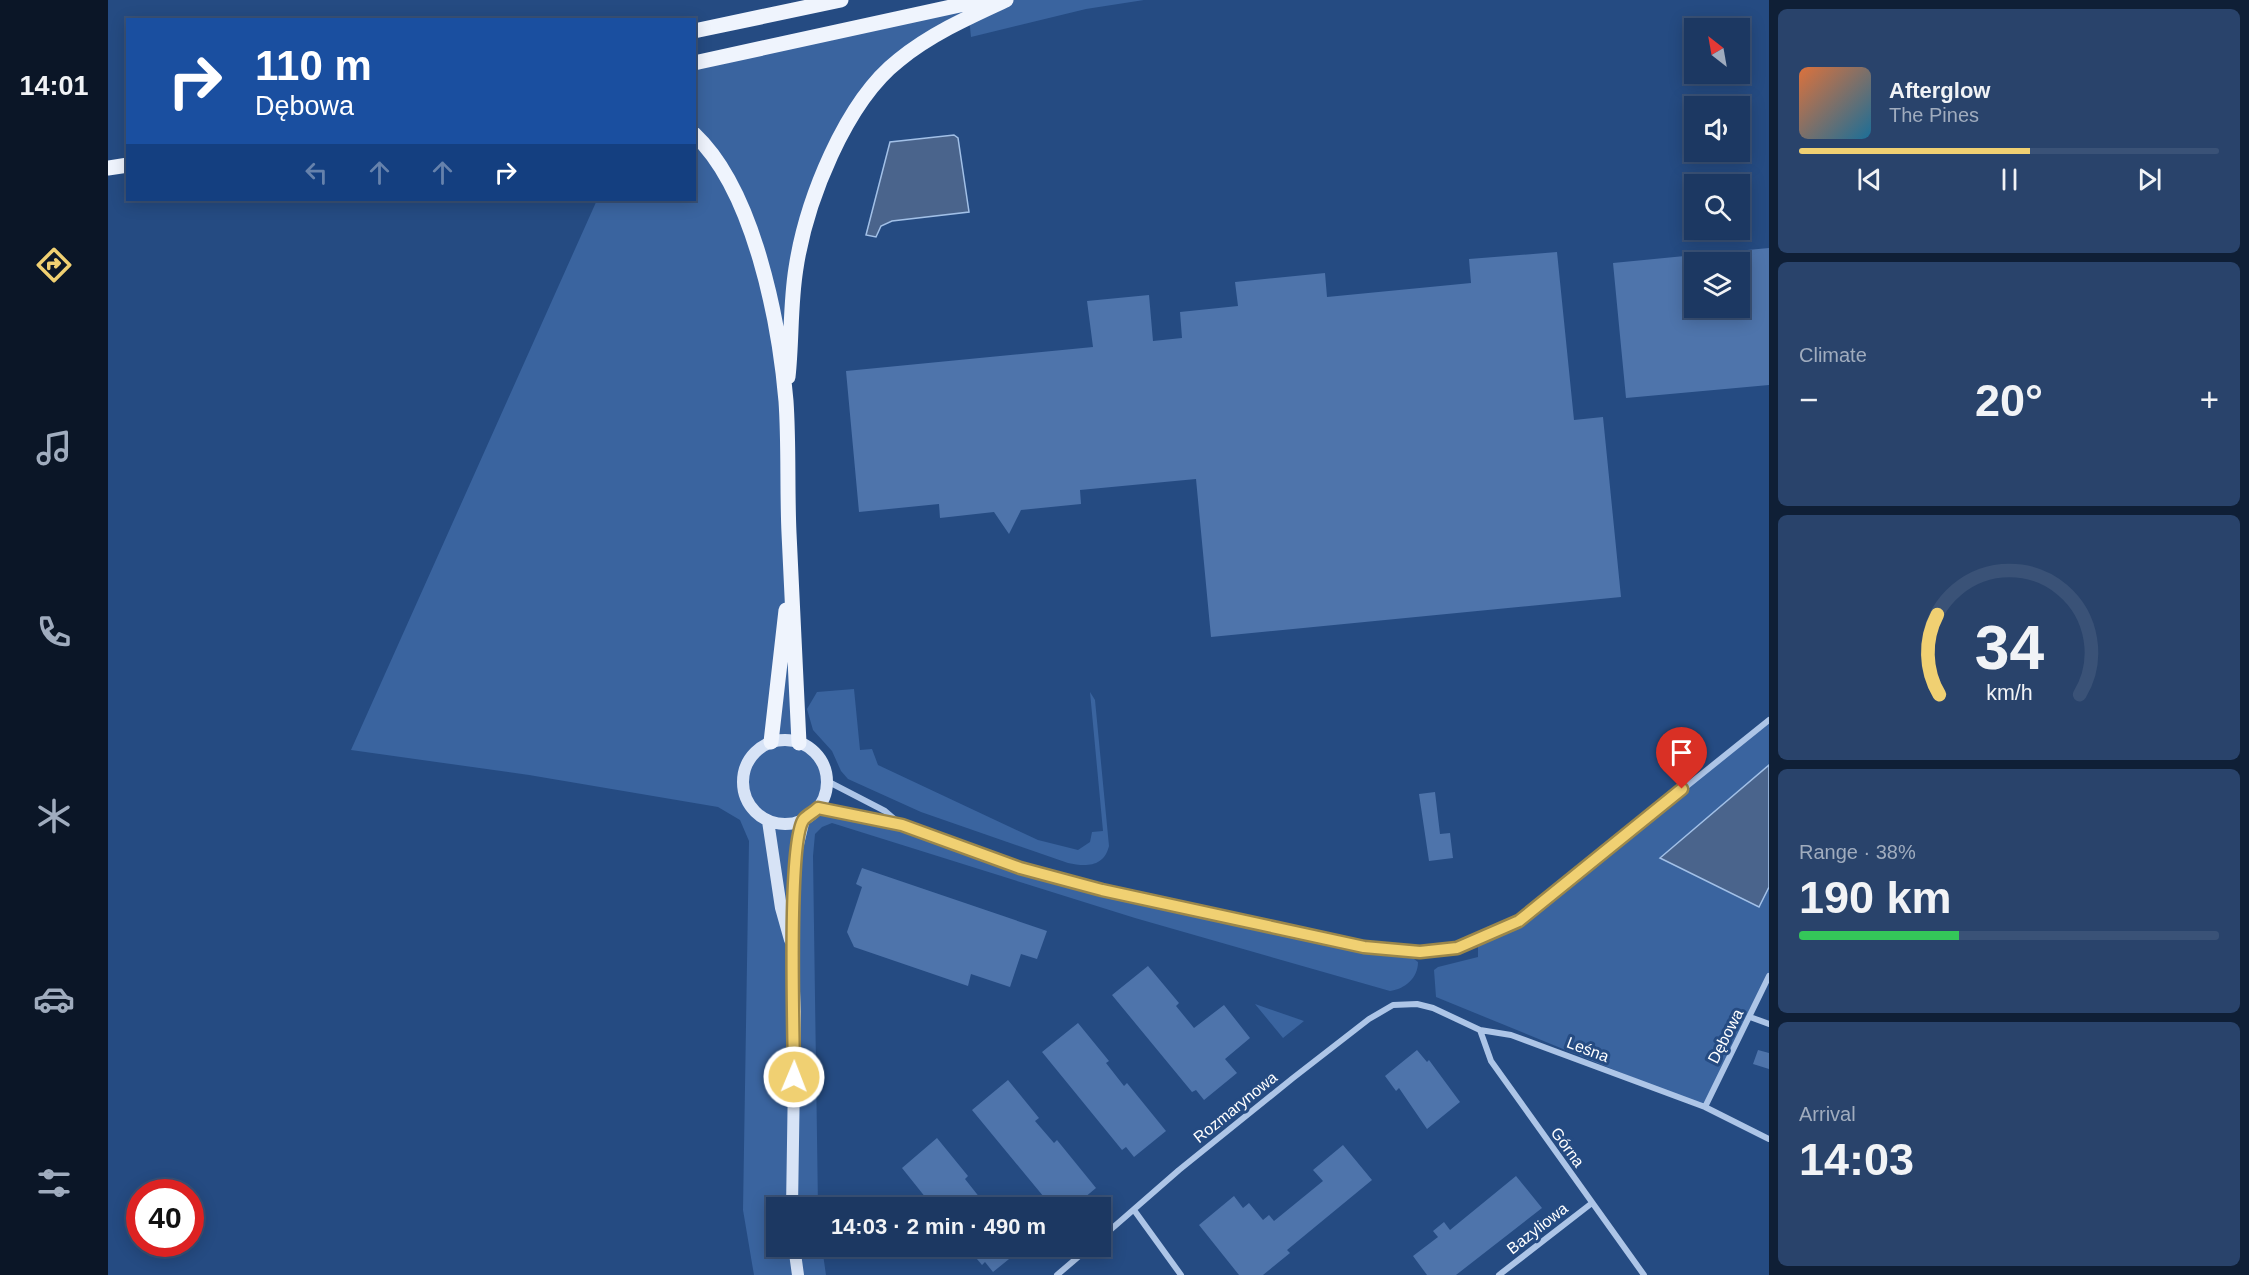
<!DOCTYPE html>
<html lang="en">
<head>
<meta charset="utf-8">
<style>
	:root { --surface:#1c3862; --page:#29436b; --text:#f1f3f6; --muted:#a0acbe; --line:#3a5277; --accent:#f0d072 }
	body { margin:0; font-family:Helvetica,sans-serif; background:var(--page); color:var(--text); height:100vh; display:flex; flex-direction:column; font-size:22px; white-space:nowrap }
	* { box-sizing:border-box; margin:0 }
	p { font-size:20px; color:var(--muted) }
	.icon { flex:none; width:33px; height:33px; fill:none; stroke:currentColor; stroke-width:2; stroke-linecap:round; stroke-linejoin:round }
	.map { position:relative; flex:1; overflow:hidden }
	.drawer { display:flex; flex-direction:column; gap:9px; padding:9px; background:#0f1f36; width:480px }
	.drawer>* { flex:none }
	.top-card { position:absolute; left:18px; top:18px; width:570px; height:183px; border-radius:0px; box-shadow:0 3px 15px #0003,0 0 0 2px var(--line); background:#1a4fa0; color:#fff; overflow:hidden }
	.needle { width:39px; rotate:329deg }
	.fabs { position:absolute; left:1576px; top:18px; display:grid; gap:12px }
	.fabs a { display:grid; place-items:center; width:66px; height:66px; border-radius:0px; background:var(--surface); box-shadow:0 3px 15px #0003,0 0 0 2px var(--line); font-size:30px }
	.speed { position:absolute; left:18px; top:1179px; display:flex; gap:12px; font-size:30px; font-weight:700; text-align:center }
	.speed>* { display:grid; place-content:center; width:78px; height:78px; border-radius:50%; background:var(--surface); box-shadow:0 3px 15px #0003,0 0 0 2px var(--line); line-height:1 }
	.speed .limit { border:9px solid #d22; background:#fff; color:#111 }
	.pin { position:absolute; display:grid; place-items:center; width:51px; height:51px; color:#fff; margin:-62px -26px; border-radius:50% 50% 50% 0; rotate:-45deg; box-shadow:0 0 6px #0007 }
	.pin .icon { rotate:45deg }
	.me { position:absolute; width:66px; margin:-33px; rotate:1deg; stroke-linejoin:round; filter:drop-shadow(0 0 4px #0008) }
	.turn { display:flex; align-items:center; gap:21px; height:126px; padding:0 30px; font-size:27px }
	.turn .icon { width:78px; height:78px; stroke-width:2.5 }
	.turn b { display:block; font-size:42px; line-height:51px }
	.lanes { display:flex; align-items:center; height:57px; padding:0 30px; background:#0003; justify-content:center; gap:30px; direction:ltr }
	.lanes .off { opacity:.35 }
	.big { font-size:45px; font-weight:700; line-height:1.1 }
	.drawer .tile { flex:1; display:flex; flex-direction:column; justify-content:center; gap:9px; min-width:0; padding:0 21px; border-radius:9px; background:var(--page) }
	.drawer .dial { align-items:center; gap:0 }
	.dial svg { height:156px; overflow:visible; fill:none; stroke:var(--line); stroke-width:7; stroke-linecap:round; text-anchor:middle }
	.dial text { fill:var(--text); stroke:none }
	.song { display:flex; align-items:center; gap:18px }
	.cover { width:72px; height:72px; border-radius:9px; background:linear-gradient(135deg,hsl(20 70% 55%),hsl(200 70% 35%)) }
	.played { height:6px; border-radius:3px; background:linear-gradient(90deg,var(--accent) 55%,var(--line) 55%) }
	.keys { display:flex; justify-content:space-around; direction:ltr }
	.heat { display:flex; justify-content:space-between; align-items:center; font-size:33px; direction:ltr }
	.charge { height:9px; border-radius:4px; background:linear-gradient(90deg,#34c759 38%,var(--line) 0) }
	.trip { position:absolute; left:658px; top:1197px; width:345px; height:60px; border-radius:0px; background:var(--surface); box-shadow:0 3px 15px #0003,0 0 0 2px var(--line); font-weight:700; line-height:60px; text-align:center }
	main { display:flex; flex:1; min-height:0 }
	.dock { display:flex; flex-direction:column; width:108px; justify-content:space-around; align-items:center; background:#0b1627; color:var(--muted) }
	.dock .icon { width:42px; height:42px }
	.dock .on { color:var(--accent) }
	.dock b { font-size:27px; color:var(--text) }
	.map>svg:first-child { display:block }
	.green { fill:#3a649f }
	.water { fill:#4a648c; stroke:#a2c0e7; stroke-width:1.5 }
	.building { fill:#4e74ab }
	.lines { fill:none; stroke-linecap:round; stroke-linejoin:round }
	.street { stroke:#adc5e7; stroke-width:6 }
	.secondary { stroke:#d7e3f6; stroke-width:12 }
	.primary { stroke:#eff4fd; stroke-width:15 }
	.route-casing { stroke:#9c874a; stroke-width:15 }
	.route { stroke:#f0d072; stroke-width:10 }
	.labels { text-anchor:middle; stroke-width:6; stroke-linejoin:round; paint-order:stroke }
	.street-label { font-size:16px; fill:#fff; stroke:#254b82 }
</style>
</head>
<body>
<main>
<nav class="dock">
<b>14:01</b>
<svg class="icon on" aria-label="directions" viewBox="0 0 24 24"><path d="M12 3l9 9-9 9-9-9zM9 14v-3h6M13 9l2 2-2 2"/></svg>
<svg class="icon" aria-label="music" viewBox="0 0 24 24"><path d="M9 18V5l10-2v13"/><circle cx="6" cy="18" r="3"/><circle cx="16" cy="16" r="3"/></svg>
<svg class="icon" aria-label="phone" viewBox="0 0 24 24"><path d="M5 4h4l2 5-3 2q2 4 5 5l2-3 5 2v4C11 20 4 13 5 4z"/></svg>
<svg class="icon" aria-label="climate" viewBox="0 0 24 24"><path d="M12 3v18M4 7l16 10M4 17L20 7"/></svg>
<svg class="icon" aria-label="car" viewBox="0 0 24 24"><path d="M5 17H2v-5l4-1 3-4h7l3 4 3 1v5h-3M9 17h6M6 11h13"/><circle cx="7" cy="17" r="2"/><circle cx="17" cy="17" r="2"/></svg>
<svg class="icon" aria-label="filters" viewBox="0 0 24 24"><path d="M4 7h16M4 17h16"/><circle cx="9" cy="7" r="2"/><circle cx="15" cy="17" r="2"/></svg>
</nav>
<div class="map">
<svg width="1661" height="1275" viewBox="0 0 1661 1275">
	<rect width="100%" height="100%" fill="#254b82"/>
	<path class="green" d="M875,0h161l-58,9 -115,28 -2,-20 -85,57 -71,124 -23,166 9,378c27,15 33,38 20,65l54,11 178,59 355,76 12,9c0,16 -13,27 -28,29l-255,-73 -303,-95 -10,4 -7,7 -2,22 5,351 -41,1v38l45,1 4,28h-72l-11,-65 6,-369 -9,-21 -22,-13 -189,-32 -178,-25 246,-550h97l1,-137z
		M746,689l6,61 12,-1 6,16 160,75 40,10 12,-8 2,-10 11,-1 -13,-139 5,8 14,146c-5,21 -23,21 -41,17l-147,-51 -73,-33 -7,-8 -9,-20 -19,-21 -6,-21 10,-17z
		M1661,720v256l-64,131 -269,-110 -2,-27 4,-3 40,-10v-16l41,-20z
		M1147,1004l49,17 -21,17z"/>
	<path class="water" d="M846,135l4,3 11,74 -77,9 -11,5 -5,11 -10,-2 24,-93z
		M1661,765v122l-10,20 -99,-49z"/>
	<path class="building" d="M1661,248v137l-143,13 -13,-135 82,-8v53h45v-46h-24l-1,-9z
		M1449,252l17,168 29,-3 18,180 -410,40 -15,-158 -116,11 1,14 -60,6 -12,24 -15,-22 -54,6 -1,-14 -80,8 -13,-141 247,-24 -6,-46 62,-6 4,46 29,-3 -2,-26 58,-6 -3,-24 90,-9 2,24 144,-14 -2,-24z
		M1327,792l5,42 10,-1 3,25 -24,3 -10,-67z
		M754,868l185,63 -10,28 -16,-5 -11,33 -39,-13 -3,12 -114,-39 -7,-15 15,-45 -6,-3z
		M1040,966l31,37 -3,3 18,22 30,-23 26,33 -25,21 12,14 -33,27 -8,-10 -4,2 -80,-97z
		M970,1023l31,38 -3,2 18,23 3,-3 39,48 -32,26 -8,-10 -4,3 -80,-98z
		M1309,1050l10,12 2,-2 31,42 -33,27 -28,-41 -3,3 -11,-15z
		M1650,1050l11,3v16l-16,-5z
		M900,1080l31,38 -4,3 19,22 3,-3 39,48 -24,20h-19l-81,-98z
		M829,1138l31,38 -3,3 23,29h-54l-32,-40z
		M1235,1145l29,35 -85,70 3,3 -27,22h-24l-40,-50 35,-29 9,12 6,-5 14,17 6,-5 5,6 49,-40 -10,-11z
		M1408,1176l26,32 -86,67h-29l-14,-19 25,-19 -5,-6 11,-9 6,8z
		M858,1246h59l-32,26 -8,-10 -3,3z"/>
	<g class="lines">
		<path class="street" d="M719,781l58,30 14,12
			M710,808l84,17 118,43 82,22 262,57 62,5 31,-3 62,-28 250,-201
			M1642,1017l19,7
			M1372,1030l11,31 153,214
			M1597,1107l64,-131
			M1026,1210l47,65
			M993,1238l78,-68 114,-92 76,-59 24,-14 24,-1 16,4 47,22 31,5 194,72 64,32
			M949,1275l34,-29
			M1391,1275l93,-72"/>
		<path class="secondary" d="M635 782a42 42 0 1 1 84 0a42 42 0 1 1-84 0Z
			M660,821l13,87 9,32
			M684,1208l3,-196 -3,-62 4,-97 8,-34
			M686,1246l4,29"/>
		<path class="primary" d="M586,31l147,-31
			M586,63l289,-63
			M586,134c60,56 85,187 92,267 3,44 1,88 3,132 3,70 7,140 10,210
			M0,168l20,-3
			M680,377c4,-36 2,-72 8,-109 10,-66 49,-166 103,-208 32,-26 70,-43 107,-60
			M663,742l15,-132"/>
	</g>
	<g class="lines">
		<defs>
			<path id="route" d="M686,1077c0,-39 -7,-238 10,-258 4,-4 10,-7 14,-11l84,17 118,43 82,22 262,57 56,5 37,-4 62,-27 163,-132"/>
		</defs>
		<use href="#route" class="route-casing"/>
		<use href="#route" class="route"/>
	</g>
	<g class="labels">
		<g class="street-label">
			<text transform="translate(1617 1036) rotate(-63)" y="6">Dębowa</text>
			<text transform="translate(1480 1049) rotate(21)" y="6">Leśna</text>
			<text transform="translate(1127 1107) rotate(-39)" y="6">Rozmarynowa</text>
			<text transform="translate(1460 1147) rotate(54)" y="6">Górna</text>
			<text transform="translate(1429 1228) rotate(-38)" y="6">Bazyliowa</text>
		</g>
	</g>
</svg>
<div class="fabs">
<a><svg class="needle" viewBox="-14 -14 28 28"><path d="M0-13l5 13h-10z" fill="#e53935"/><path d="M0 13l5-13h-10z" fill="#a0acbe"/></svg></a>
<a><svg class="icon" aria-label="sound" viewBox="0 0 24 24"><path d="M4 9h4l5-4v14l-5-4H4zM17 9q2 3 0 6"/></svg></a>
<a><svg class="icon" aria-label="search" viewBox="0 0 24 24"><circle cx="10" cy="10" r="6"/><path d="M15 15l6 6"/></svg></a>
<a><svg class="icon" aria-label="layers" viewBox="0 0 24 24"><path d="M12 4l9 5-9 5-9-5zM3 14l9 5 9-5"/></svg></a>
</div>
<div class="speed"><div class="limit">40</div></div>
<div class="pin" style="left:1574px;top:789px;background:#d93025"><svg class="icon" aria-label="arrive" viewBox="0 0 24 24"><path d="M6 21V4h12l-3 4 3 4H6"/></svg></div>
<svg class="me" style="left:686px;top:1077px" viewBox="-20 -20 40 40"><circle r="17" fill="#f0d072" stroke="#fff" stroke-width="3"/><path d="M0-11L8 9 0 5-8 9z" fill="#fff"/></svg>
<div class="trip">14:03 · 2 min · 490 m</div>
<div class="top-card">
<div class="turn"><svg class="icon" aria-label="right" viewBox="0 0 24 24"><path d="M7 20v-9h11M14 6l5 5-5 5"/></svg><div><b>110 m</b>Dębowa</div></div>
<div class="lanes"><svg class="icon off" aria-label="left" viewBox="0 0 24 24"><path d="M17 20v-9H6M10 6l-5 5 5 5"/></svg><svg class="icon off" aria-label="ahead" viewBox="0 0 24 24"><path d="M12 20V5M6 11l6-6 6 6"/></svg><svg class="icon off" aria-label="ahead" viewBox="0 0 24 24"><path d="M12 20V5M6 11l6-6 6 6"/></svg><svg class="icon" aria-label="right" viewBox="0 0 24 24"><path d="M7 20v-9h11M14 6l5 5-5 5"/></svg></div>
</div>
</div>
<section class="drawer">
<div class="tile">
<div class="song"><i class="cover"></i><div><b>Afterglow</b><p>The Pines</p></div></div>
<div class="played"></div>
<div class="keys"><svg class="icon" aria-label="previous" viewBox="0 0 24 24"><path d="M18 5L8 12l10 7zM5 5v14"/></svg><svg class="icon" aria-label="pause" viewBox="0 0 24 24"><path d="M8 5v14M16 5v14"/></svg><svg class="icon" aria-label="next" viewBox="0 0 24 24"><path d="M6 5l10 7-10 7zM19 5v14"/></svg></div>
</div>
<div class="tile"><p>Climate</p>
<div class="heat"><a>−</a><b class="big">20°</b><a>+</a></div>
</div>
<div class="tile dial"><svg viewBox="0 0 100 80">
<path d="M14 69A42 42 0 1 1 86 69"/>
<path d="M14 69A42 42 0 0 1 13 28" stroke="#f0d072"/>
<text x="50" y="56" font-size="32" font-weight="700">34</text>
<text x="50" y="72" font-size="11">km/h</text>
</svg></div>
<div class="tile"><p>Range · 38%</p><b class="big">190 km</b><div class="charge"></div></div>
<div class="tile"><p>Arrival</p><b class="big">14:03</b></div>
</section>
</main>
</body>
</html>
